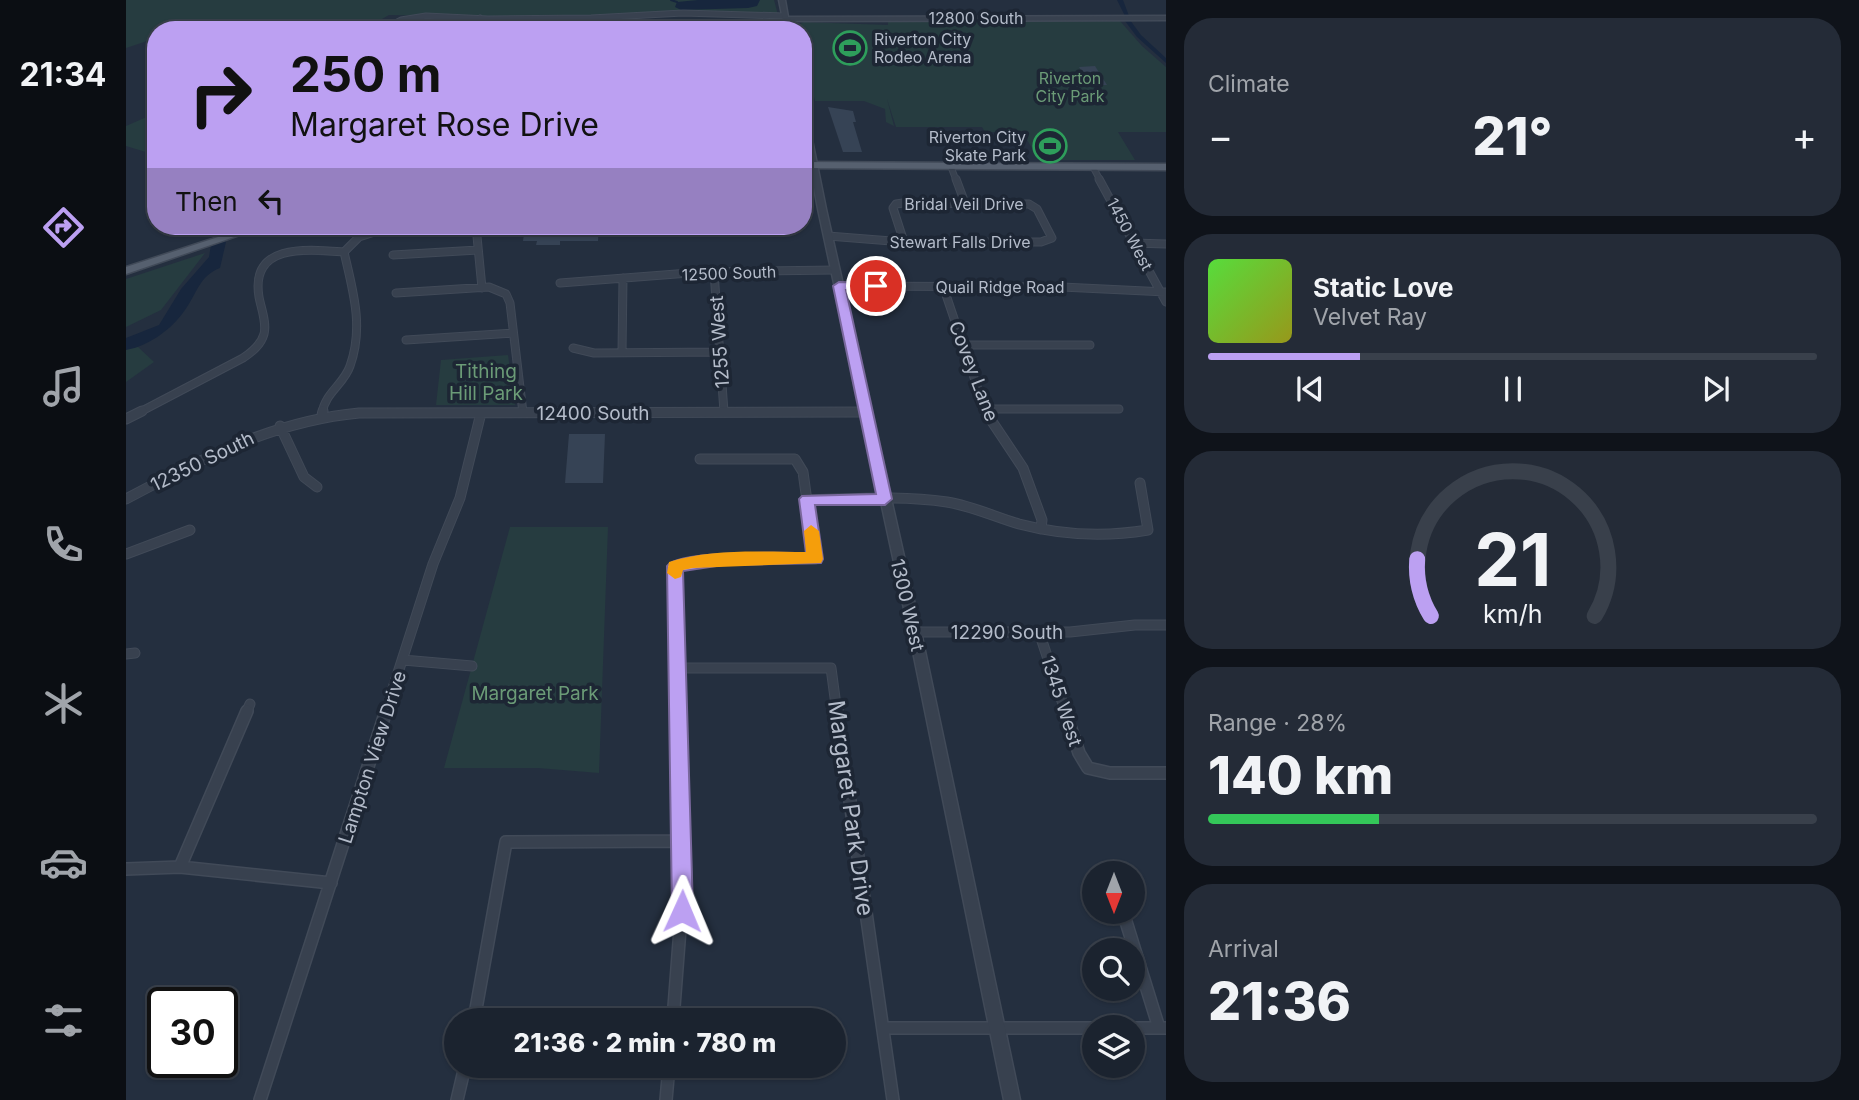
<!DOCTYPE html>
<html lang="en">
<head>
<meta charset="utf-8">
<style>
	:root { --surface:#1b232f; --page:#242b37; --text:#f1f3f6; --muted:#a0a4aa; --line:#39404b; --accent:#bca0f2 }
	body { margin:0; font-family:Inter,sans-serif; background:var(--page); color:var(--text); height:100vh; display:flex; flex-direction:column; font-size:26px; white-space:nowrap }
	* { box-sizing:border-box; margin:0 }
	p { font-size:23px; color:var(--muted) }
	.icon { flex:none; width:38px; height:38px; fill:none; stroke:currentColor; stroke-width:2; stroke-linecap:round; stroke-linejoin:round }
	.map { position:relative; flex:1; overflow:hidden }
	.details { display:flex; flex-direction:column; gap:18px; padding:18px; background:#0f131a; width:693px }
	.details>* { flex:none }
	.banner { position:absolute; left:21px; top:21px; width:665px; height:214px; border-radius:28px; box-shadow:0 2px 5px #0004,0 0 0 2px var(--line); background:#bca0f2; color:#111; overflow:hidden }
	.needle { width:46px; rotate:180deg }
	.controls { position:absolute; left:956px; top:861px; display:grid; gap:14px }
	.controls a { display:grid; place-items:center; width:63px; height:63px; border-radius:50%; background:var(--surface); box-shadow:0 2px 5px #0004,0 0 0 2px var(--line); font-size:35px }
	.speed { position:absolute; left:21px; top:987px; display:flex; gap:14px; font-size:35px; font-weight:700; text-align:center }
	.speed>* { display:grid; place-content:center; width:91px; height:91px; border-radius:50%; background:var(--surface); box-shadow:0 2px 5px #0004,0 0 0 2px var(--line); line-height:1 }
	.speed .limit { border:4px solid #111; border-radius:10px; background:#fff; color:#111 }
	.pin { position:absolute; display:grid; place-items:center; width:60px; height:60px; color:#fff; margin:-30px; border:4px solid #fff; border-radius:50%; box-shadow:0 2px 7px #0007 }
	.me { position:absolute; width:77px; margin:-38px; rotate:1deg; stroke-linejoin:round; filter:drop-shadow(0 0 5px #0008) }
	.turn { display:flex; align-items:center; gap:24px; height:147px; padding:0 28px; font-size:32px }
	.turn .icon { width:91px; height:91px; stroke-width:2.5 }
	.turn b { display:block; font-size:49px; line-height:60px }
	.then { display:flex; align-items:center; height:66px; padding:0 28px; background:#0003; gap:14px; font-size:26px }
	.big { font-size:52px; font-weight:800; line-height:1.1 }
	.details .tile { flex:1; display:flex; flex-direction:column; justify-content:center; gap:10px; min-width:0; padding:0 24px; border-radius:28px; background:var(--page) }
	.details .dial { align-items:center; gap:0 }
	.dial svg { height:182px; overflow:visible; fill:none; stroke:var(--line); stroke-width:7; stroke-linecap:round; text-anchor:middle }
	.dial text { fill:var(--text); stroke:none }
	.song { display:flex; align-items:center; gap:21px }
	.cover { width:84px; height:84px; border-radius:10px; background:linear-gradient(135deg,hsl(110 70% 55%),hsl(60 70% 35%)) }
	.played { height:7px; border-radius:4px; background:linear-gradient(90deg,var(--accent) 25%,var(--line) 25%) }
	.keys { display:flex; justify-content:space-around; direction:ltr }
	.heat { display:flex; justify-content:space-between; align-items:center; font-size:38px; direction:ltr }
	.charge { height:10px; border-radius:5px; background:linear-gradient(90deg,#34c759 28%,var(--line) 0) }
	.trip { position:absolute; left:318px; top:1008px; width:402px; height:70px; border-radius:35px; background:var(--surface); box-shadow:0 2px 5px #0004,0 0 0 2px var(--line); font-weight:800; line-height:70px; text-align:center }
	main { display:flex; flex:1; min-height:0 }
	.dock { display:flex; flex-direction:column; width:126px; justify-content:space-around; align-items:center; background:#0b0e13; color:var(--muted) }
	.dock .icon { width:49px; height:49px }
	.dock .on { color:var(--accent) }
	.dock b { font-size:32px; color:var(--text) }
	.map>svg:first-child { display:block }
	.green { fill:#263c40 }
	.water { fill:#17263d }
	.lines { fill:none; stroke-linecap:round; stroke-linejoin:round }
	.stream { stroke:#17263d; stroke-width:2 }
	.canal { fill:#17263d; fill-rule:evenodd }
	.building { fill:#364355 }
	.minor-far3-casing { stroke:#414a58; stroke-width:7 }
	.minor-far2-casing { stroke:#414a58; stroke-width:9 }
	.minor-far1-casing { stroke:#414a58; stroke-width:11 }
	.minor-casing { stroke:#414a58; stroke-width:14 }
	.tertiary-casing { stroke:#414a58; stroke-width:3 }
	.primary-casing { stroke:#414a58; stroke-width:3 }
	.minor-far3 { stroke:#38414f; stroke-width:5 }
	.minor-far2 { stroke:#38414f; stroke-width:7 }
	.minor-far1 { stroke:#38414f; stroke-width:9 }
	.minor { stroke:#38414f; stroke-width:11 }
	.tertiary { fill:#38414f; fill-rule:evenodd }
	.primary { fill:#56606f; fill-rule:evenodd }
	.route { fill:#bca0f2; stroke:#7a689d; stroke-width:2 }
	.slow { fill:#f59e0b }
	.labels { text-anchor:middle; stroke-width:7; stroke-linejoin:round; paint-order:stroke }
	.far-street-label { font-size:16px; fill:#b4bcca; stroke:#1d2634 }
	.far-poi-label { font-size:16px; fill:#b4bcca; stroke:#1d2634; text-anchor:start }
	.far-park-label { font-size:16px; fill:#6b9b77; stroke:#1d2634 }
	.street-label { font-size:19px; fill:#b4bcca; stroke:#1d2634 }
	.park-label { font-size:19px; fill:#6b9b77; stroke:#1d2634 }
	.near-street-label { font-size:23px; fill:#b4bcca; stroke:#1d2634 }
</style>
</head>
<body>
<main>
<nav class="dock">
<b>21:34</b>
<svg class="icon on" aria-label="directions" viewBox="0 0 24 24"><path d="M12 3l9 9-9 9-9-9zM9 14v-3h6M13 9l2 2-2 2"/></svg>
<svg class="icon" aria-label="music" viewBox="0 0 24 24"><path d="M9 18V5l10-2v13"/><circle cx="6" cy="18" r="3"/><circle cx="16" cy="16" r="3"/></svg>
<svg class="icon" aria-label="phone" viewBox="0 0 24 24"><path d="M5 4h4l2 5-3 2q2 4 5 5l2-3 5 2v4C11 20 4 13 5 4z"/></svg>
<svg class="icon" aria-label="climate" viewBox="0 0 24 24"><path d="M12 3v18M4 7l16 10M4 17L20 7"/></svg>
<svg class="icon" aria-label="car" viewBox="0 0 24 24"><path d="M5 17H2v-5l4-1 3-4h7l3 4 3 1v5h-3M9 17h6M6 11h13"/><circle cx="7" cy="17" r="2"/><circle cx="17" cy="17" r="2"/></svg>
<svg class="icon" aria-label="filters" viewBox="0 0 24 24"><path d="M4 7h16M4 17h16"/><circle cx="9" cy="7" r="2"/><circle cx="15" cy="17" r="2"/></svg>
</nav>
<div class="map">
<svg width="1040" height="1100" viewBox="0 0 1040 1100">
	<rect width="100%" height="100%" fill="#242f3f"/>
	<path class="green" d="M0,0h648l4,15 -294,2 -95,-2 -7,4 8,3 38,-5 49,2 -3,11h-225l-4,-6 -61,3 3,2 -31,1v8l-30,10z
		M994,21l22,25 24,21v65h-48l17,28h-96l-16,-27 -38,-1 -3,-5h-86l-9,-28 7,27 -8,-4 -1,-13 -21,-8h-49l-7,-27 3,-1 -5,-24 -3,-1v-18h-6l-1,-4 8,-4 84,3v-3z
		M30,113v42l-30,-9v-20z
		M79,253l-44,57 -35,17v-48z
		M12,347l16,15 -28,20v-34z
		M382,355l7,50h-79l5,-45z
		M384,527h98l-9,246 -61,-5h-94z"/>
	<path class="water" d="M572,0h62l-3,6 -9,2 -67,2 -6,-3 2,-5z
		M74,226h14l12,16 -6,26c-21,8 -23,26 -35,42 -13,19 -36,36 -59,40v-12l33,-13 22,-36 28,-32 3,-19z"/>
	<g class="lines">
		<path class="stream" d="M545,0l6,2"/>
		<path class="canal" d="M991,0h6l6,16h-4z
			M1000,20h4l11,15 25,23v5l-29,-26 -12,-16z"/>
	</g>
	<path class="building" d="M969,66l5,8 7,11h-17l-11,-18z
		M702,107l25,4 3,11h-3l9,30h-19z
		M399,226h74l-1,15h-38v4h-24l1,-4h-14z
		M443,434h36l-2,49h-38z"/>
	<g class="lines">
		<defs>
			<path id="minor-far3" d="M484,17v13
				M532,29h93
				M256,30l19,-10 25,-4 62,3 103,-1 92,-5 102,3
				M351,30l3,-12
				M825,167l5,13
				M967,167l7,13"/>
			<path id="minor-far2" d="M830,179l9,24
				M973,179l67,123
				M777,203l126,1 8,5 15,29 -11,4h-137l-11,-34 3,-4z
				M350,226l6,62
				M702,236l76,6
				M1007,243l33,1
				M267,255l85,-5
				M588,272l10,140
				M434,283l142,-11 133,-2
				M713,286l223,1 104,5
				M817,286l43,127
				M270,293l93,-6 17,7 4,9 13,110
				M280,340l107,-7
				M836,345h128
				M447,348l21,5 126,-1
				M496,352l1,-74
				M858,409h135
				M12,413l105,-55c9,-6 18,-13 21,-24 3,-11 -3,-26 -5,-37 -9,-54 48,-48 85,-45
				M196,413c3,-20 22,-29 28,-47 14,-39 3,-75 -6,-114l15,-15 34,-11
				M454,413l286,-1"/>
			<path id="minor-far1" d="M859,411l38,57 19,52 -1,9
				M196,415l1,-4
				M0,419l16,-8
				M154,426l24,51 13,10
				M0,499c75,-40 147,-78 233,-86l507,-1
				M681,500c46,-1 94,-5 140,2 25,4 48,15 72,22 42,11 87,13 129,6l-8,-47
				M0,554l64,-24
				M789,632h155l65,-7h31
				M913,632l27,81
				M0,654l9,-1
				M277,660l69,6
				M552,668h153l6,45
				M120,713l4,-9
				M259,713l48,-149 27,-66 21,-85
				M553,713l-4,-147 48,-7h92l-12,-87 -8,-13h-95"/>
			<path id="minor" d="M711,711l56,389
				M939,711l14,42 9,15 22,5h56
				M54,867l67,-156
				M0,869l54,-2 151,16
				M997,912l36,116
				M348,1020l32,-178 176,-1
				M547,1020l10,-130 -4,-179
				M757,1028h211
				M1006,1028h34
				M134,1100l126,-389
				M331,1100l8,-34
				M540,1100l3,-34"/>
			<path id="tertiary" d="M653,0h6l3,17 378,-1v4l-377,1 2,9h-6z
				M677,108l3,2 20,99 95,423 99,468h-16l-95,-468 -91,-423 -15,-80z"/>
			<path id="primary" d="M677,162l363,2v6l-363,-2z
				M126,226h14l-140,48v-7z"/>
		</defs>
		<use href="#minor-far3" class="minor-far3-casing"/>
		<use href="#minor-far2" class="minor-far2-casing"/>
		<use href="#minor-far1" class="minor-far1-casing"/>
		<use href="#minor" class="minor-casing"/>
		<use href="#tertiary" class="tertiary-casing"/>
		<use href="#primary" class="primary-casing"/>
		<use href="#minor-far3" class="minor-far3"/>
		<use href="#minor-far2" class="minor-far2"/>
		<use href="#minor-far1" class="minor-far1"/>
		<use href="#minor" class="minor"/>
		<use href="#tertiary" class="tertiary"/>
		<use href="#primary" class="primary"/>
	</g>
	<path class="route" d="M713,282l37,1 6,3 -6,4h-30l46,209 -7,6h-70l8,54 -2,4 -98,2 -40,6 10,340 -3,8 -8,3 -7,-3 -3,-8 -5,-345c10,-16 117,-13 139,-13l-7,-54 3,-3 74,-2 -43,-208z"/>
	<path class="slow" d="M685,525l8,6 4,28 -2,4 -128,5 -10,2 -2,7 -6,2 -8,-6 2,-11c43,-14 93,-10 137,-10l-2,-21z"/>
	<defs>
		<symbol id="stadium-ring" viewBox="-11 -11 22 22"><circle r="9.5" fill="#1d2634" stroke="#2e9e5b" stroke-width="1.5"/><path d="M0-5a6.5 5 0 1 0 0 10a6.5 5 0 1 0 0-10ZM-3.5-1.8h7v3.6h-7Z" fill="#2e9e5b"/></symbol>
	</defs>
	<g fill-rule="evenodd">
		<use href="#stadium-ring" x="705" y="29" width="38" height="38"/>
		<use href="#stadium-ring" x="905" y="127" width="38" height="38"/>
	</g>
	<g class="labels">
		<g class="far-street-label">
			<text x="850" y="24">12800 South</text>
			<text x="838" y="210">Bridal Veil Drive</text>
			<text transform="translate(1004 234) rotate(62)" y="6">1450 West</text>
			<text x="834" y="248">Stewart Falls Drive</text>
			<text transform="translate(603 273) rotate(-2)" y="6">12500 South</text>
			<text x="874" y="293">Quail Ridge Road</text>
		</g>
		<g class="far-poi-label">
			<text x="748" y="45">Riverton City<tspan x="748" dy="18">Rodeo Arena</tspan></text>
			<text x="900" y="143" text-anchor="end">Riverton City<tspan x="900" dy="18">Skate Park</tspan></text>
		</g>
		<g class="far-park-label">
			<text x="944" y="84">Riverton<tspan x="944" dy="18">City Park</tspan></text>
		</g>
		<g class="street-label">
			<text transform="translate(593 342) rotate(-94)" y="7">1255 West</text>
			<text transform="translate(848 371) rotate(69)" y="7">Covey Lane</text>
			<text x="467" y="420">12400 South</text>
			<text transform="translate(76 461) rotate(-26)" y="7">12350 South</text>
			<text transform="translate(782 605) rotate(77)" y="7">1300 West</text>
			<text x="881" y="639">12290 South</text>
			<text transform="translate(936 701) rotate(72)" y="7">1345 West</text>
			<text transform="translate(246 757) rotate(-72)" y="7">Lampton View Drive</text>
		</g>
		<g class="park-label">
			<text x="360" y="378">Tithing<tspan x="360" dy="22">Hill Park</tspan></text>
			<text x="409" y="700">Margaret Park</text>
		</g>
		<g class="near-street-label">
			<text transform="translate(725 808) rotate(82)" y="8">Margaret Park Drive</text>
		</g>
	</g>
</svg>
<div class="controls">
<a><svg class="needle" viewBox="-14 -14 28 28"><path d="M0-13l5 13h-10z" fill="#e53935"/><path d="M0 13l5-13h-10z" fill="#a0a4aa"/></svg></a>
<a><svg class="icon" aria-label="search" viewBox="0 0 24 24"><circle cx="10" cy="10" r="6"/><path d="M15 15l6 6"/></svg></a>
<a><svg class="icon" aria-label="layers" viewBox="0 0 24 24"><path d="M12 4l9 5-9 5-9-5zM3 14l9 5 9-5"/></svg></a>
</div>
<div class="speed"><div class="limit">30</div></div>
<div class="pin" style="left:750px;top:286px;background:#d93025"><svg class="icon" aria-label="arrive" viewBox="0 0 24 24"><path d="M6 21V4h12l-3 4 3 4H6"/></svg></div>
<svg class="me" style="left:556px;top:911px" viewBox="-20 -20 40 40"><path d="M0-17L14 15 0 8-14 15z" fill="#bca0f2" stroke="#fff" stroke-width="4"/></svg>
<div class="trip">21:36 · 2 min · 780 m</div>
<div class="banner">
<div class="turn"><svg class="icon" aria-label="right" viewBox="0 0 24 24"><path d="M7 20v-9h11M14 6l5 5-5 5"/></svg><div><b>250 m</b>Margaret Rose Drive</div></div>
<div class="then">Then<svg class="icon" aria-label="left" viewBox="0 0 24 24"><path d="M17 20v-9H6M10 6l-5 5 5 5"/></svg></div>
</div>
</div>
<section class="details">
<div class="tile"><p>Climate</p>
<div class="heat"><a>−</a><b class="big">21°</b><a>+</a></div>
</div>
<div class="tile">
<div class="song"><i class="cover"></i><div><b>Static Love</b><p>Velvet Ray</p></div></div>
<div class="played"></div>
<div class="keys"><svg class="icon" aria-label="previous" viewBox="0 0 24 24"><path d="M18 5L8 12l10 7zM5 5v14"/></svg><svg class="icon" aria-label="pause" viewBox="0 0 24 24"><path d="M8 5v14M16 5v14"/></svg><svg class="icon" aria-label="next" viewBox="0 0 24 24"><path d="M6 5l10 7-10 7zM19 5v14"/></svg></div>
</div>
<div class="tile dial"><svg viewBox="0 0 100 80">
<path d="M14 69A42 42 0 1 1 86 69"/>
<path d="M14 69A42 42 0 0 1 8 44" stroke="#bca0f2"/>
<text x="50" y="56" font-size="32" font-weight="700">21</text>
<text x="50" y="72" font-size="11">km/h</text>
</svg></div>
<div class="tile"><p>Range · 28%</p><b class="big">140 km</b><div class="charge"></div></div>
<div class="tile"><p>Arrival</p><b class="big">21:36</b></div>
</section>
</main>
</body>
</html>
